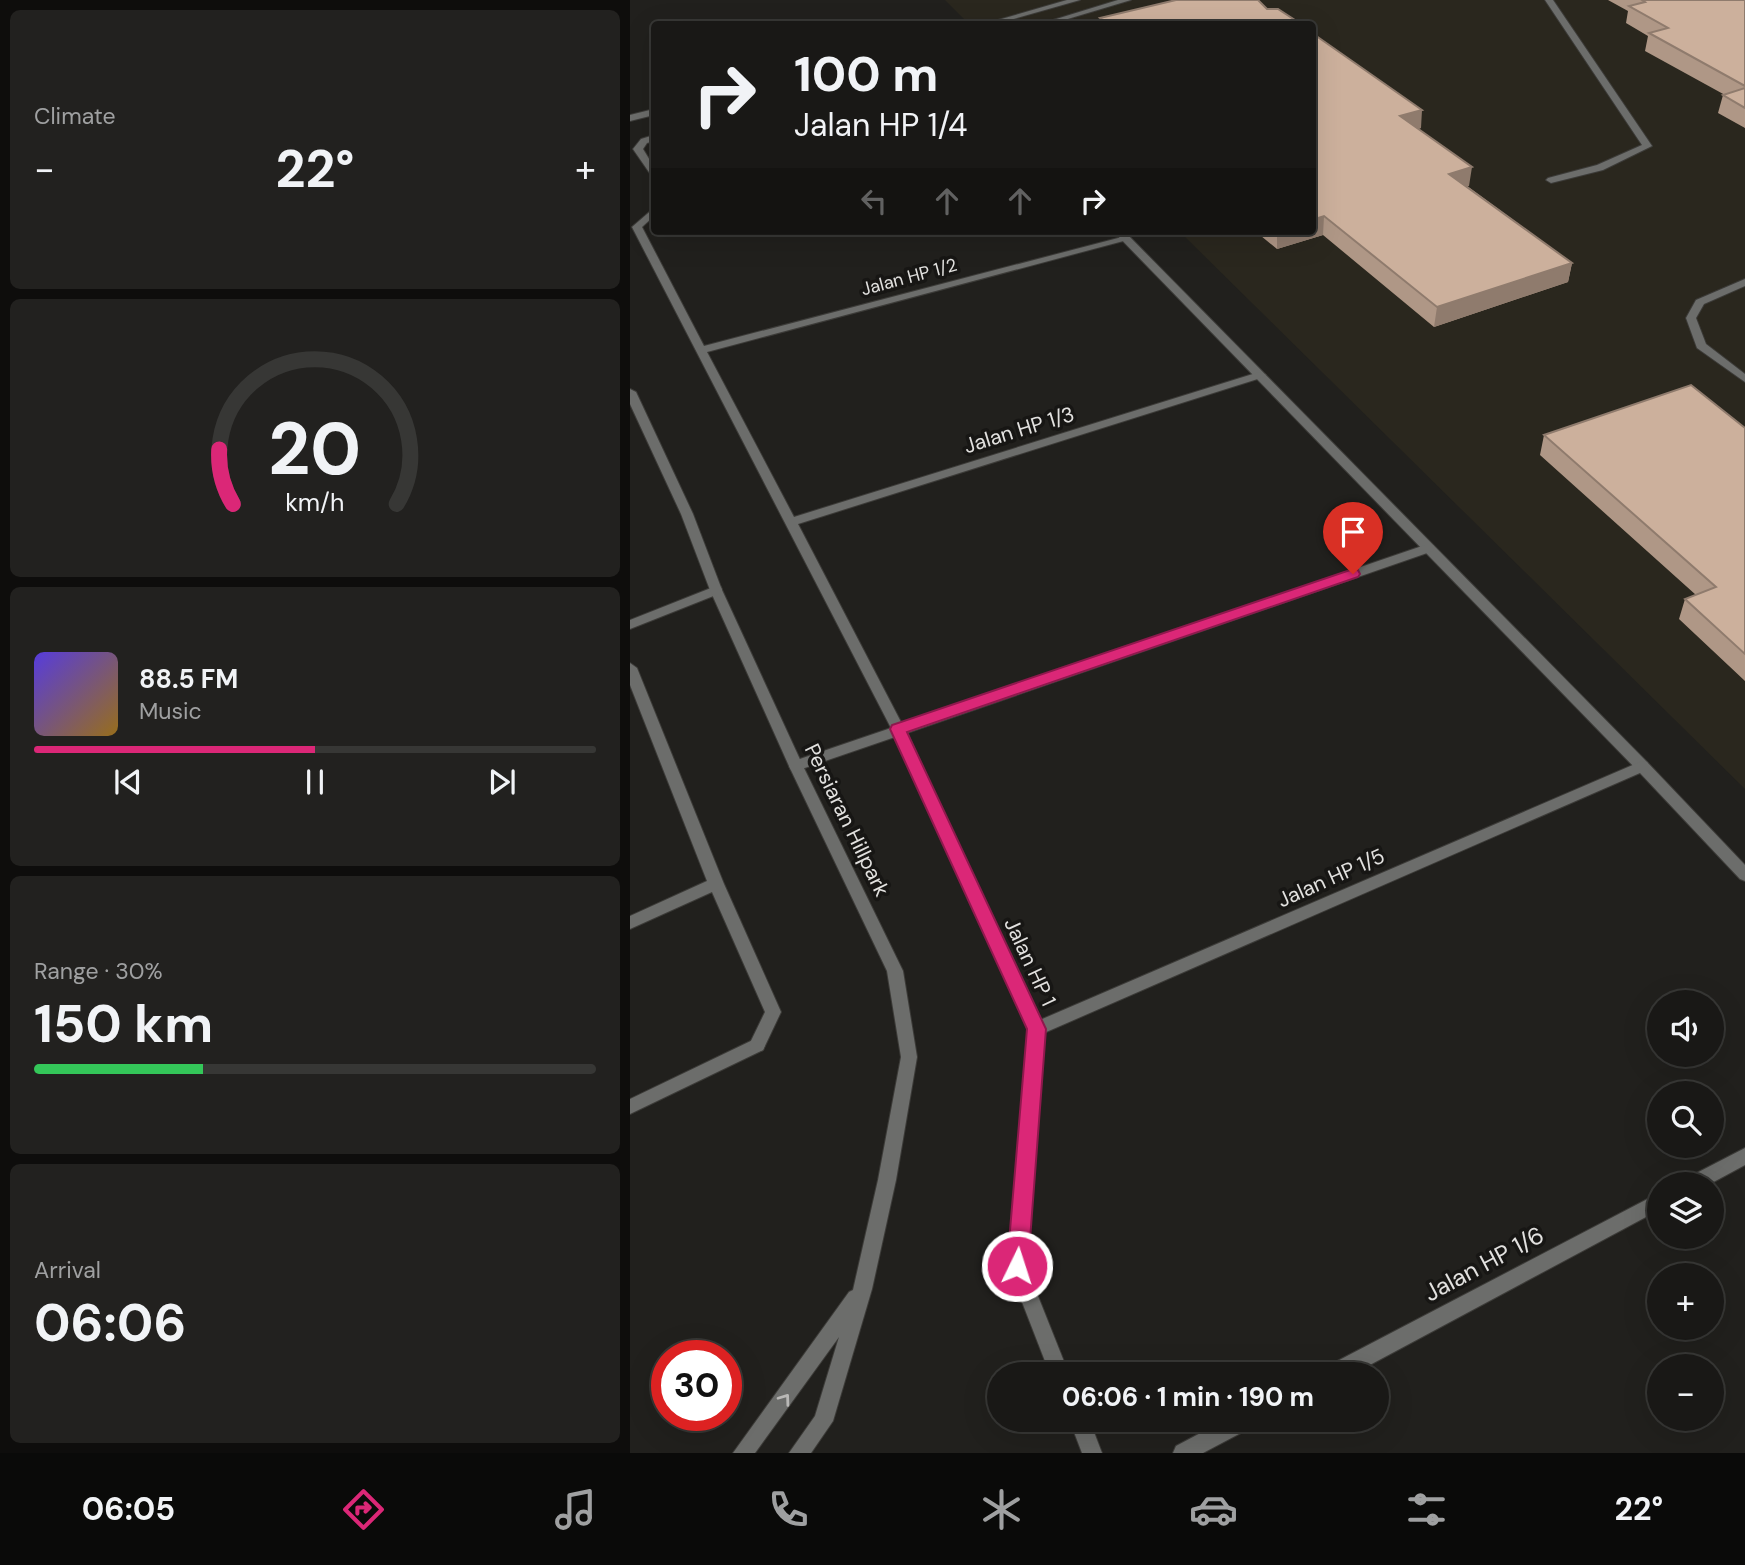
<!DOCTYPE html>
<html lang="en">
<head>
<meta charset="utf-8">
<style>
	:root { --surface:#191816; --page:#22211f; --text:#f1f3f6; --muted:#9fa0a1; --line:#373735; --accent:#db2777 }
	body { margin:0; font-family:"DM Sans",sans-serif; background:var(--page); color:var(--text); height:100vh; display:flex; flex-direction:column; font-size:26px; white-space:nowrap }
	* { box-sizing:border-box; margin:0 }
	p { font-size:23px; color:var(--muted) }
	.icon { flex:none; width:38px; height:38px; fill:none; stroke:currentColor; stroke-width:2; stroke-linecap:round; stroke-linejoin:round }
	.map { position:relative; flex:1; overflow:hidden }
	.details { display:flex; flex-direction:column; gap:10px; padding:10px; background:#0e0d0c; width:630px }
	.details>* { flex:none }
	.top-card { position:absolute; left:21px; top:21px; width:665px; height:214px; border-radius:7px; box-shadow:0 7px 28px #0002,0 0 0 2px var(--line); background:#191816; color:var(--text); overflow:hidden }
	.controls { position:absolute; left:1017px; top:990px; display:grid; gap:14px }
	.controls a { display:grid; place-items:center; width:77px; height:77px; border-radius:50%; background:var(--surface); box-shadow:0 7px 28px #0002,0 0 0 2px var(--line); font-size:35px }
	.speed { position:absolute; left:21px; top:1340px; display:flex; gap:14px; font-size:35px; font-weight:700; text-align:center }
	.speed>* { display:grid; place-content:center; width:91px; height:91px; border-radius:50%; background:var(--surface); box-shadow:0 7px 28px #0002,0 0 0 2px var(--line); line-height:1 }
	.speed .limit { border:10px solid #d22; background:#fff; color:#111 }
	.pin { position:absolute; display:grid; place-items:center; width:60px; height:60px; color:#fff; margin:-72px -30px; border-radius:50% 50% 50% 0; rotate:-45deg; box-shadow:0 0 7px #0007 }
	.pin .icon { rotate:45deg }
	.me { position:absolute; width:77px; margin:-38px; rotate:4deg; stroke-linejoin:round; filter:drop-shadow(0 0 5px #0008) }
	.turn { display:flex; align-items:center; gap:24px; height:147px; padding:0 28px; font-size:32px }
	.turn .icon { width:91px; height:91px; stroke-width:2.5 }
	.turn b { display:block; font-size:49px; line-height:60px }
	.lanes { display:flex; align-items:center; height:66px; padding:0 28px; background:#0003; justify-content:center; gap:35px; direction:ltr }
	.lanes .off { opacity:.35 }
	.big { font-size:52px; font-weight:700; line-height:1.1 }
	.details .widget { flex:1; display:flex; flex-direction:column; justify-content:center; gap:10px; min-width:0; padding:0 24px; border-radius:10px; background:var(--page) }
	.details .dial { align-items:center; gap:0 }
	.dial svg { height:182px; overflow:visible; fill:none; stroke:var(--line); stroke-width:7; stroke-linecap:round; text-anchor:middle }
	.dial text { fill:var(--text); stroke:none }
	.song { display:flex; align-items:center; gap:21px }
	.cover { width:84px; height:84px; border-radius:10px; background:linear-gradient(135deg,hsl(250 70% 55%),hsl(40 70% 35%)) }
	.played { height:7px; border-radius:4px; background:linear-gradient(90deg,var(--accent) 50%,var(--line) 50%) }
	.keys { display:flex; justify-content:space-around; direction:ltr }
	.heat { display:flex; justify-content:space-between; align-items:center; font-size:38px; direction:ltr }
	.charge { height:10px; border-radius:5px; background:linear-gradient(90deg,#34c759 30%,var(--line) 0) }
	.trip { position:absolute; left:357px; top:1362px; width:402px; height:70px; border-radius:35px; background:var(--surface); box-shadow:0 7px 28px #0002,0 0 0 2px var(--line); font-weight:700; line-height:70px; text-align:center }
	.tab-bar { display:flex; height:112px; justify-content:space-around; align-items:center; background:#0a0a09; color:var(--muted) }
	.tab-bar .icon { width:49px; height:49px }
	.tab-bar .active { color:var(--accent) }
	.tab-bar b { font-size:32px; color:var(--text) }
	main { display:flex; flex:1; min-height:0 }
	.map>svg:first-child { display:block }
	.built { fill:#2a271e }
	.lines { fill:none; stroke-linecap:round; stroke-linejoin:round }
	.service-casing { stroke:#3c3b38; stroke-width:2 }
	.minor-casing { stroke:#3c3b38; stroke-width:2 }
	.tertiary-casing { stroke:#3c3b38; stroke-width:2 }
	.service { fill:#6c6d6b; fill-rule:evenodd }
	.minor { fill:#6c6d6b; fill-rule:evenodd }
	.tertiary { fill:#6c6d6b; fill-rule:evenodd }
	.wall { fill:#af9786 }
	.shaded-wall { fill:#8f7b6d }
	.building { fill:#ccb09c; stroke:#8f7b6d; stroke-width:2 }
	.oneway { stroke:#b9b8b6 }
	.route { fill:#db2777; stroke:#8e194d; stroke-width:2 }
	.labels { text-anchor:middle; stroke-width:7; stroke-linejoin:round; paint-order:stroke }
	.far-street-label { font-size:18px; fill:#e2e1df; stroke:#171614 }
	.street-label { font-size:21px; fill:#e2e1df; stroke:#171614 }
	.near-street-label { font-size:24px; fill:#e2e1df; stroke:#171614 }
</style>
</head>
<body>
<main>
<section class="details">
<div class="widget"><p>Climate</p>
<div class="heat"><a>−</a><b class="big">22°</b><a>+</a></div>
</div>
<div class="widget dial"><svg viewBox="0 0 100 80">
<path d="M14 69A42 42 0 1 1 86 69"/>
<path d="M14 69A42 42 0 0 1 8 45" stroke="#db2777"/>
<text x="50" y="56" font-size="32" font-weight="700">20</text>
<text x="50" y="72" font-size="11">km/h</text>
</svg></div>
<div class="widget">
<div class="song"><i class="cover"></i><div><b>88.5 FM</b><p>Music</p></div></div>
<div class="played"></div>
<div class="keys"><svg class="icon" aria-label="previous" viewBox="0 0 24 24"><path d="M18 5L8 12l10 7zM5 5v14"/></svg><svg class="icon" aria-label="pause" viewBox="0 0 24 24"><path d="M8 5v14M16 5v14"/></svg><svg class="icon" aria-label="next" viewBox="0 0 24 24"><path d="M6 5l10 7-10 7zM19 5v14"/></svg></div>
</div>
<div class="widget"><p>Range · 30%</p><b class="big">150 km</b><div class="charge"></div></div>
<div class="widget"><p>Arrival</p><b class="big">06:06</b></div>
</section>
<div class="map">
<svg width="1115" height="1453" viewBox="0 0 1115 1453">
	<rect width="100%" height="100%" fill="#21201d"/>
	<path class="built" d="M315,0h800v789l-566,-558h133v-207h-343z"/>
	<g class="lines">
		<defs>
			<path id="service" d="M488,0h13l-80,24h-11z
				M915,0h8l99,146 -49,24 -52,13 -5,-3 2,-2 49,-13 45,-20z
				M24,135v6l-7,2 -4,6 11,18v9l-3,-1 -18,-26 8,-10z
				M483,231h11l523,531 2,4 -2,4h-10z
				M127,1038l6,2 2,5 -2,5 -133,64v-15z"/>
			<path id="minor" d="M437,0h13l-84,24h-12z
				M24,109v6l-24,6v-6z
				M24,208v8l-12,11 62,119 418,-109 9,2 -424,113 87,165 462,-144 4,-1 6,3 -2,2 -466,147 104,200 523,-179h8l2,3 -2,3 -526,182 133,287 602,-259 5,1 98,103v16l-5,-2 -100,-106 -596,260 -18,233 43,108h-19l-42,-108 20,-237 -133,-292 -99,34 -5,-1 -2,-4 2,-4 100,-34 -259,-501z
				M1115,279v7l-41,18 -8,14 10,26 39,30v8l-48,-34 -11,-30 10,-18z
				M86,586l5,1 1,3 -1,3 -91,36v-9z
				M0,663l7,5 87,216 57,128 -18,38 -6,2 -6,-2 -2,-5 16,-33 -53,-120 -82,37v-13l77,-35 -77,-196z
				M1115,1148v17l-37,20h-26l3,-6z
				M1029,1193v17l-306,164h-29l2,-7z
				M439,1419h20l13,34h-20z
				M597,1419h30l-3,7 -51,27h-30l3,-7z"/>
			<path id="tertiary" d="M0,389l6,3 57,122 29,76 81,176 100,205 14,86 -21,123 -24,109 -39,132 -22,32h-22l26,-37 24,-79 -84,116h-22l116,-161 4,-2 25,-110 23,-123 -14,-86 -98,-205 -79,-176 -29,-76 -51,-110z"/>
		</defs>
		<use href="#service" class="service-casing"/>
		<use href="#minor" class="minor-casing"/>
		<use href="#tertiary" class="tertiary-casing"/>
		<use href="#service" class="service"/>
		<use href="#minor" class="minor"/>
		<use href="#tertiary" class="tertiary"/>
	</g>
	<path class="wall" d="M978,0h137v128l-27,-15 5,-18h2l-80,-44 3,-15 -22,-13 2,-12z
		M637,9l34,15h-201v-6z
		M682,33l109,95 -3,1 51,57h-2l105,77 -4,19 -134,45 -111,-92 -46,14 -22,-18h57z
		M1115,428v253l-66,-62 6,-20 11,-4 -156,-140 4,-20z"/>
	<path class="shaded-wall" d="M792,110l-1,18 -22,6 1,-18z
		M842,167l-3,19 -22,6 2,-18z
		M694,216l-1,19 -46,14v-18h35v-11z
		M942,263l-4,19 -134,45 3,-20z"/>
	<path class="building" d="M546,0h82l9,9h11l23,15h-193l-8,-6z
		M1012,0h103v86l-96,-53 19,-5 -39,-22 16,-4z
		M682,33l110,77 -22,6 72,51 -23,7 123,89 -135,44 -113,-91 -12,4z
		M1115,88v20l-22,-13z
		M1061,385l54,43v226l-60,-55 31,-12 -172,-152z"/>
	<defs><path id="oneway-chevron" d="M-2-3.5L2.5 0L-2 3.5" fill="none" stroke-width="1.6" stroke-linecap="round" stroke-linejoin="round" transform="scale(1.75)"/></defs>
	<use class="oneway" href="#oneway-chevron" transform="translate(155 1399) rotate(-54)"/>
	<path class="route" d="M723,569l5,1 2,4 -2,3 -451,155 139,297 -18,237 -3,7 -8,3 -7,-3 -3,-7 20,-237 -137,-300 2,-4z"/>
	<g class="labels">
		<g class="far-street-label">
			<text transform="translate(279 277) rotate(-15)" y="6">Jalan HP 1/2</text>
		</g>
		<g class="street-label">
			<text transform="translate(389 430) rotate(-17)" y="7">Jalan HP 1/3</text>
			<text transform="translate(217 820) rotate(64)" y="7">Persiaran Hillpark</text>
			<text transform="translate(701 878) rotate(-24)" y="7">Jalan HP 1/5</text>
			<text transform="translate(400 962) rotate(65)" y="7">Jalan HP 1</text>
		</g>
		<g class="near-street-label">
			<text transform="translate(854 1264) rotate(-28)" y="8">Jalan HP 1/6</text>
		</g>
	</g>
</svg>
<div class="controls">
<a><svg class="icon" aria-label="sound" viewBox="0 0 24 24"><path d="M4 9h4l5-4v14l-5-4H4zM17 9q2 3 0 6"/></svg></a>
<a><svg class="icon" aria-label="search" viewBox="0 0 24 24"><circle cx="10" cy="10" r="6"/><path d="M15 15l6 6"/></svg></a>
<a><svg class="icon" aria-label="layers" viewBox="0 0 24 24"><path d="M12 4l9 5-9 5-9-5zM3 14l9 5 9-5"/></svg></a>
<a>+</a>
<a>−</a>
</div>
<div class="speed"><div class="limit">30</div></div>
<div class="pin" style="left:723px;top:574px;background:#d93025"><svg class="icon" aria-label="arrive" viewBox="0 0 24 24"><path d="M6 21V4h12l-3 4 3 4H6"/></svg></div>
<svg class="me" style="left:387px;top:1266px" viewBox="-20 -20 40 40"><circle r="17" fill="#db2777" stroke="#fff" stroke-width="3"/><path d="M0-11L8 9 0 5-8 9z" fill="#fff"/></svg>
<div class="trip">06:06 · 1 min · 190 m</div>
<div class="top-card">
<div class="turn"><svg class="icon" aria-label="right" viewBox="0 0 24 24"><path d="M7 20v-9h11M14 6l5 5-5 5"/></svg><div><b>100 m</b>Jalan HP 1/4</div></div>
<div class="lanes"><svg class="icon off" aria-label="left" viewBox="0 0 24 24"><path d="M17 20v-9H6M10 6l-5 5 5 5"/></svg><svg class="icon off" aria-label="ahead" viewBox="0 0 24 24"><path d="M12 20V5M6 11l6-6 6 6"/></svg><svg class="icon off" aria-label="ahead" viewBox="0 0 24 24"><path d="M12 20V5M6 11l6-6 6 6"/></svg><svg class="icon" aria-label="right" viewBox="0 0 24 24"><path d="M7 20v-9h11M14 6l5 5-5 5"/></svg></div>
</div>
</div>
</main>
<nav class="tab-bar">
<b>06:05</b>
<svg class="icon active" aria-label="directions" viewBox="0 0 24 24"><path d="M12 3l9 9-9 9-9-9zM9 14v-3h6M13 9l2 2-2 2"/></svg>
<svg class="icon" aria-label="music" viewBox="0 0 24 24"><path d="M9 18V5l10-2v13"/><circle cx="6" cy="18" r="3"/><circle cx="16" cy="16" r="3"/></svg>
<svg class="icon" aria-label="phone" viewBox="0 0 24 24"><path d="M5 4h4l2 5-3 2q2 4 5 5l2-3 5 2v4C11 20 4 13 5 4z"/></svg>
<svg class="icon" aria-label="climate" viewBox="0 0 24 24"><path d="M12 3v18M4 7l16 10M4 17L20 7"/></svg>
<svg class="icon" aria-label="car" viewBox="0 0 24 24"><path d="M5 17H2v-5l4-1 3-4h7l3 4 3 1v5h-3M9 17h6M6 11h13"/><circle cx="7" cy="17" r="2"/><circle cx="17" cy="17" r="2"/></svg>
<svg class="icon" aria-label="filters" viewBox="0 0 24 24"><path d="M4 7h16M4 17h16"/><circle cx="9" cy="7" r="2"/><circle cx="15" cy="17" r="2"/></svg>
<b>22°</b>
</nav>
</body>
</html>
